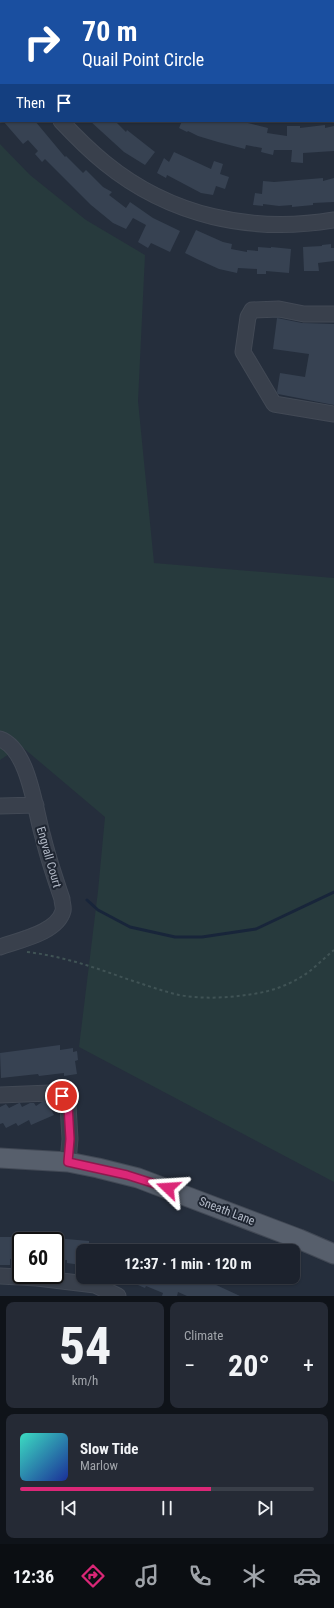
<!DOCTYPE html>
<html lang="en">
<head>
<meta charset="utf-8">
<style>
	:root { --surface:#1c222d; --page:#252a35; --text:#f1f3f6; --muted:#a0a4aa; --line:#3a3f49; --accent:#db2777 }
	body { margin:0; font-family:"Roboto Condensed",sans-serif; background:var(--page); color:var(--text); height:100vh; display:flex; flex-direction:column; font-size:15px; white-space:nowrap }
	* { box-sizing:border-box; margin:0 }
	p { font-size:13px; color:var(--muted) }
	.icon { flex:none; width:22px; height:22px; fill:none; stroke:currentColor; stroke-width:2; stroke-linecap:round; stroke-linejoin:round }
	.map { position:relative; height:1296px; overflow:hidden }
	.panel { display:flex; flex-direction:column; gap:6px; padding:6px; background:#0f1319; flex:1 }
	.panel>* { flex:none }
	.top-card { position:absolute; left:0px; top:0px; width:334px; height:122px; box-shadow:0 1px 3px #0004,0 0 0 1px var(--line); background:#1a4fa0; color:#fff; overflow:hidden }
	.speed { position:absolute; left:12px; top:1232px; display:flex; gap:8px; font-size:20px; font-weight:700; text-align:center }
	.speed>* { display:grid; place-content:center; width:52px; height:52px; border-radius:50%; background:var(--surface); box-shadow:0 1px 3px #0004,0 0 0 1px var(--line); line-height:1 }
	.speed .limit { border:2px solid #111; border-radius:6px; background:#fff; color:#111 }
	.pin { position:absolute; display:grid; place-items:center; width:34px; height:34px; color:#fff; margin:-17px; border:2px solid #fff; border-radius:50%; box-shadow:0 1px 4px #0007 }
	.me { position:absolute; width:44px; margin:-22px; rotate:290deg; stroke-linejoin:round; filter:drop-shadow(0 0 3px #0008) }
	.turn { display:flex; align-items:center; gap:14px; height:84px; padding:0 16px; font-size:18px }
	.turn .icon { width:52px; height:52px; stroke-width:2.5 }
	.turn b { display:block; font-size:28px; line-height:34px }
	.then { display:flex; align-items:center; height:38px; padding:0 16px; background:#0003; gap:8px; font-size:15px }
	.big { font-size:30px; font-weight:700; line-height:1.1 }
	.panel .widget { flex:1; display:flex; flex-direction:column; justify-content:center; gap:6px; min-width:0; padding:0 14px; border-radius:8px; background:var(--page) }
	.panel .dial { align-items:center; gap:0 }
	.dial b { font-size:52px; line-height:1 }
	.song { display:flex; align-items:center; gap:12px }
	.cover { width:48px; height:48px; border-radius:6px; background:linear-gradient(135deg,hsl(170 70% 55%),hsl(230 70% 35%)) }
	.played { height:4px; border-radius:2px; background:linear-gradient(90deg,var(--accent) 65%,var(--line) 65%) }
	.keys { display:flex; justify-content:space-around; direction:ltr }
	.heat { display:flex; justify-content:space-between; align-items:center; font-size:22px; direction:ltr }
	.panel .tiles { flex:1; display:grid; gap:6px; grid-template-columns:1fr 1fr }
	.widget:last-child { grid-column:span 2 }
	.trip { position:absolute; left:76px; top:1244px; width:224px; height:40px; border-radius:8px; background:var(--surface); box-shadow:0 1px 3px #0004,0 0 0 1px var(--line); font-weight:700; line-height:40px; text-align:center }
	.tab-bar { display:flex; height:64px; justify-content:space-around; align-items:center; background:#0b0e12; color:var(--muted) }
	.tab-bar .icon { width:28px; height:28px }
	.tab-bar .selected { color:var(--accent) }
	.tab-bar b { font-size:18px; color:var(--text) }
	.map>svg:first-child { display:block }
	.green { fill:#273a3d }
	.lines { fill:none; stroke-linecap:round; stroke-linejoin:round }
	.stream { stroke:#18253a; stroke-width:3 }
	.building { fill:#374252 }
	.minor-casing { stroke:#424955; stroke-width:17 }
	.major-casing { stroke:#424955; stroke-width:21 }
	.path { stroke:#405355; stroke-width:2; stroke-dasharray:3 3; stroke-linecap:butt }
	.minor { stroke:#39404c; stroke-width:15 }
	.major { stroke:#575f6c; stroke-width:19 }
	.route-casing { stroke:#8e194d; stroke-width:10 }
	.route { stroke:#db2777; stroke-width:7 }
	.labels { text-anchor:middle; stroke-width:4; stroke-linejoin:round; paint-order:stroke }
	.street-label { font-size:12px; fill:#b4bbc8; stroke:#1e2531 }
</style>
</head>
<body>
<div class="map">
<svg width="334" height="1296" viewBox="0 0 334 1296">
	<rect width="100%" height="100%" fill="#252e3c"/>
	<path class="green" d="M0,144l30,31 56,45 59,35 -7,146 16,162 180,15v604l-255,-135 19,-156 7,-74 -84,-71 -21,14z"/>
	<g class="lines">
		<path class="stream" d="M87,900l11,10 32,17 45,10h27l54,-8 78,-37"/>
	</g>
	<path class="building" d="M3,121h32l30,36 1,-1 17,17 3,-3 17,17 9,5 -3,3 17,13 4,-6 23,16 27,13 -10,21 -19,-9 -3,5 -10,-6 8,-17 -13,-7 -7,11 -13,-6 -22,-18 -46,-46 -3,3 -7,-8 3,-3 -10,-11 -5,4z
		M90,121h25l11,11 1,-2 28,22 -10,13 -21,-13z
		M182,121h58l28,7 -1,5 20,3v-10h13v2l25,-3v3l9,-2v25l-31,2v10l-12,-1 1,-12h-18l-1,5 -12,-3 1,-4 -16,-3 -1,4 -27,-7 -20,-6 -10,-5 -1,1 -8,-4z
		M174,152l37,17 3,-8 9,3 -3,10 9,3 -4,12 -9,-3 -3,9 -12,-2 -34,-18 -1,3 -9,-5 7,-15 5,4z
		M323,178v3l11,-3v24l-21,1v2l-21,2v-2l-13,1 -16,-2v2l-10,-1 2,-12 7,1 1,-13 11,1z
		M196,230l27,12 9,2 -1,5 16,3v-2l11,1v-4l13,1v-1l20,2 -2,24 -23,-2v3h-9v-5l-19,-1 -1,5 -18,-4 -22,-10 -12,-6z
		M331,244v4h3v13l-16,2 1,8h-15l-1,-24 19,-1v-1z
		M277,318l25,5 32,1v81l-56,-11 -1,-2 3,-19 25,4 4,-23 -36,-5z
		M60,1045v5l13,-2v4l4,-1 1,9 -3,1 2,13 -13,2v-3l-25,3 -1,-2 -37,4 -1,-25z
		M42,1102h5l7,13 -23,10 -2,-5 -11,6 -2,-3 -10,5 -3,-5 -3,1v-17l6,-3 3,4 10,-5h1l2,4 8,-4h4l2,3z
		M0,1237h17l1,21 -8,1v6h-10z
		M55,1238l34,3v3l15,4v3h-21v11l-1,-1 -1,4 -14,-2v-3l-12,1z
		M119,1277h80l41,19h-53l-9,-4 -1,4h-15l1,-3 -17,-7 -1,2z"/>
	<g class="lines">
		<defs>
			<path id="minor" d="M144,1l1,-1
				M0,49l1,2
				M333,105l1,-1
				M61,121c14,15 28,29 44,42 65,53 147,71 229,57
				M334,314h-30l-25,-5 -27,1 -4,7 -5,35 31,52 60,10
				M0,739c29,10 35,72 43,98 5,21 12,41 19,62 0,4 2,8 1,12 -6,22 -44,29 -63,36
				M0,806l36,-1
				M0,1095l50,-2 12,3 6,9 2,34 -2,23
				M0,1276l37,2 58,7 23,11"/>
			<path id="major" d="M0,1158l68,4 30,6 40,10 161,61 35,15"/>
		</defs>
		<use href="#minor" class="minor-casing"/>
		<use href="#major" class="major-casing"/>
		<path class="path" d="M27,952c36,4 69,16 103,28 16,5 32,11 49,15 22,4 46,3 67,0 19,-2 39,-8 55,-18 12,-7 22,-18 33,-27"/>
		<use href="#minor" class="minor"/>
		<use href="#major" class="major"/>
	</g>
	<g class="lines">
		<defs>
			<path id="route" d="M62,1096l6,9 2,34 -2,23 59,13 41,13"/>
		</defs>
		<use href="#route" class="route-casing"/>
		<use href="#route" class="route"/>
	</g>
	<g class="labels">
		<g class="street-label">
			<text transform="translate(49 857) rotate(74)" y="4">Engvall Court</text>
			<text transform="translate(227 1211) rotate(21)" y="4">Sneath Lane</text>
		</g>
	</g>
</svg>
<div class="speed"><div class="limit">60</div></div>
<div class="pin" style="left:62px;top:1096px;background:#d93025"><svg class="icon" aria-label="arrive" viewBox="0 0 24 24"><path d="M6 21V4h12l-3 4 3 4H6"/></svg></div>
<svg class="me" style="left:168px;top:1188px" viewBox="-20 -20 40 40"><path d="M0-17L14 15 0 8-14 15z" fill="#db2777" stroke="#fff" stroke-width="4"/></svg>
<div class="trip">12:37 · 1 min · 120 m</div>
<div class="top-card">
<div class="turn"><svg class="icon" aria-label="right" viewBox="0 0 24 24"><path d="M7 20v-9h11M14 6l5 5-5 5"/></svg><div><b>70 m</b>Quail Point Circle</div></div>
<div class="then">Then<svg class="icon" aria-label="arrive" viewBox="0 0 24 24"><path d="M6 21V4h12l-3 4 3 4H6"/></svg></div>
</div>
</div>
<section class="panel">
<div class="tiles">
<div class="widget dial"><b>54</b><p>km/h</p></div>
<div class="widget"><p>Climate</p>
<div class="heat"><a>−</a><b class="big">20°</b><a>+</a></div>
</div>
<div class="widget">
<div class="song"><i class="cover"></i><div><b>Slow Tide</b><p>Marlow</p></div></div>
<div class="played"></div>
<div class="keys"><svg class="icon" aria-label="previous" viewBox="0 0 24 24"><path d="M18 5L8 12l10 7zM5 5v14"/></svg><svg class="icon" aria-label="pause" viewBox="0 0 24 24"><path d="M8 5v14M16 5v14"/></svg><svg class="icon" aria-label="next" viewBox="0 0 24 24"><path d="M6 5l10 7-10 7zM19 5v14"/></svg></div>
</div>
</div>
</section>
<nav class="tab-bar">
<b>12:36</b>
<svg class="icon selected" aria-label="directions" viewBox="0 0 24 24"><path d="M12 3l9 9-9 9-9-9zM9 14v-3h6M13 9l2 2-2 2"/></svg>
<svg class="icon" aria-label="music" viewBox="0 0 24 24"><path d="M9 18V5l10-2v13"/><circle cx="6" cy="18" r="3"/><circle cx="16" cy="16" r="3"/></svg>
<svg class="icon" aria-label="phone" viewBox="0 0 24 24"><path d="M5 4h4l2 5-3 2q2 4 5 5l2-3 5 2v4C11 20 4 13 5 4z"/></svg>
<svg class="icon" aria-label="climate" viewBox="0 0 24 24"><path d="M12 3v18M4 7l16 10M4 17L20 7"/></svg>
<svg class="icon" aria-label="car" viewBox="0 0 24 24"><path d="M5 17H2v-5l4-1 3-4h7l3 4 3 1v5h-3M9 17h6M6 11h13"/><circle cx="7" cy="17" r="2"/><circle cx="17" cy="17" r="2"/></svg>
</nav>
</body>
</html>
